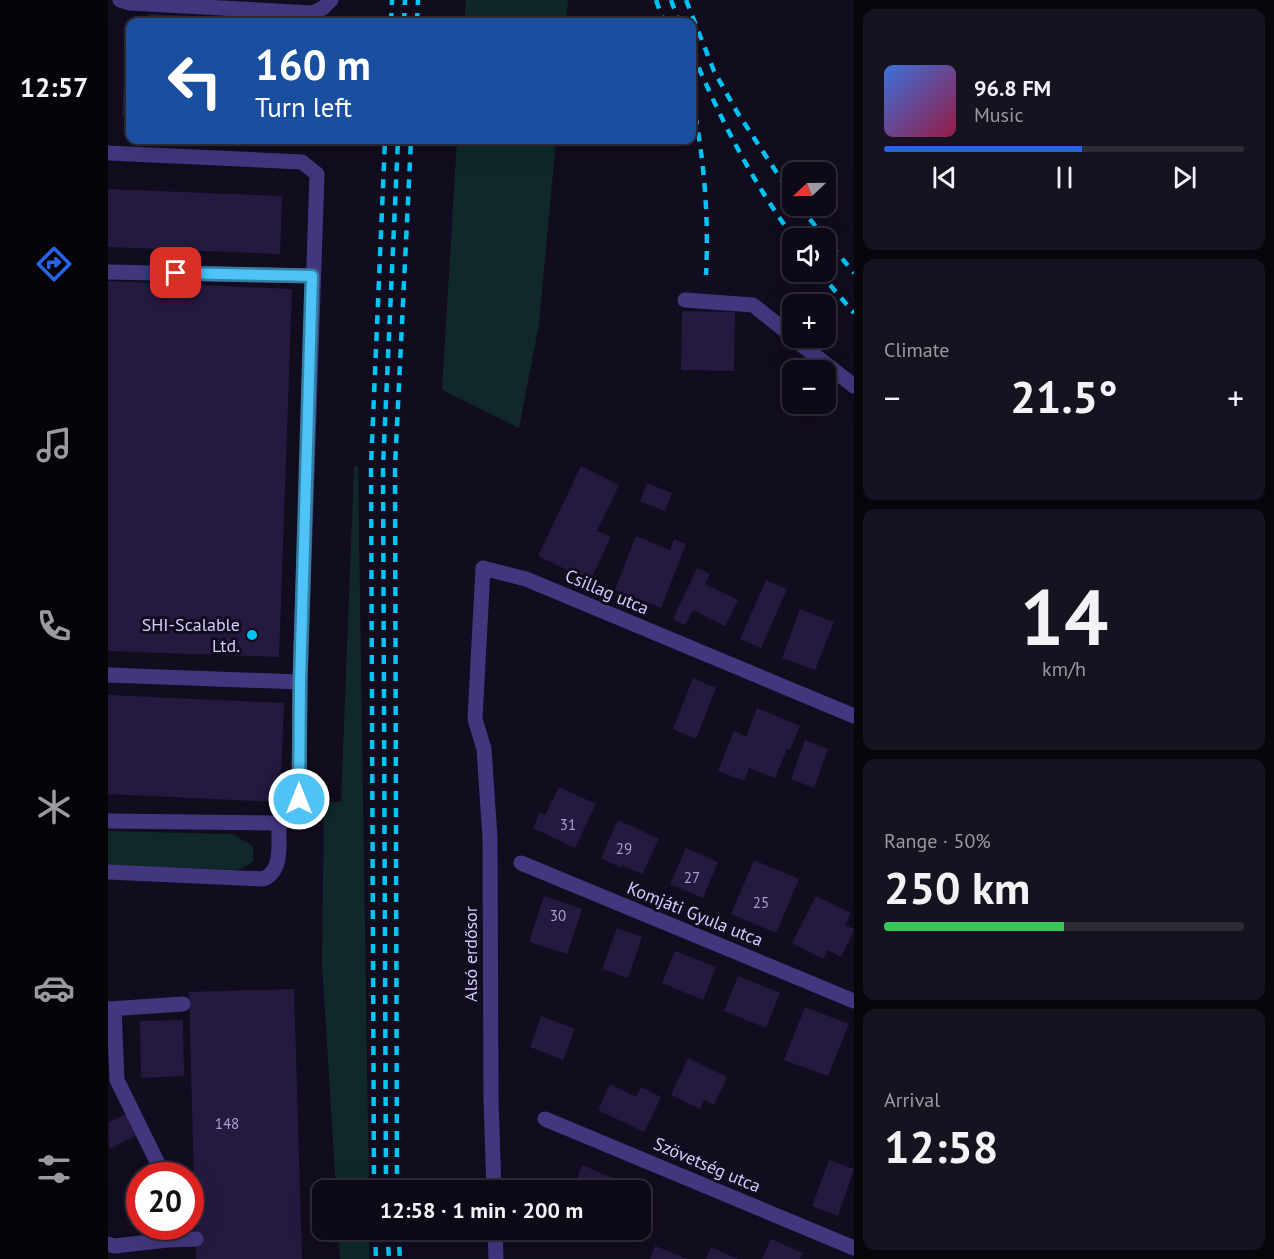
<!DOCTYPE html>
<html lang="en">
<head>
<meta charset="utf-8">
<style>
	:root { --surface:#0e0917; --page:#171220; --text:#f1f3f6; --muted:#9b9aa1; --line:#2e2a36; --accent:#2563eb }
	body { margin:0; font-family:"PT Sans",sans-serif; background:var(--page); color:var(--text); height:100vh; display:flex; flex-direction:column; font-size:22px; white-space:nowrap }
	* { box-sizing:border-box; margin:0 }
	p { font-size:20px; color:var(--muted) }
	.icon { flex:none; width:33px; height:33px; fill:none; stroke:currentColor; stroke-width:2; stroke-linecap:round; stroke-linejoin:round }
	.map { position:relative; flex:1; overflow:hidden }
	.details { display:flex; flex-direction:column; gap:9px; padding:9px; background:#08050d; width:420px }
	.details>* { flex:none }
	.top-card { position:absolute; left:18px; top:18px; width:570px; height:126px; border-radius:12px; box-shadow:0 6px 24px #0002,0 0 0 2px var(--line); background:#1a4fa0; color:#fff; overflow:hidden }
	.needle { width:39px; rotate:248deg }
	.controls { position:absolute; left:674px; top:162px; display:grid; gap:12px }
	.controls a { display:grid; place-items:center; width:54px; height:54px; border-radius:12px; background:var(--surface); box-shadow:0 6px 24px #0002,0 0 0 2px var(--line); font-size:30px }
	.speed { position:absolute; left:18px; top:1162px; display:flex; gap:12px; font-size:30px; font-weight:700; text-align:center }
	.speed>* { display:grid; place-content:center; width:78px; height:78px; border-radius:50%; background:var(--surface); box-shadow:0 6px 24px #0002,0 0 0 2px var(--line); line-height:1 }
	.speed .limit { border:9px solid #d22; background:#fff; color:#111 }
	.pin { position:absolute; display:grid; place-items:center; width:51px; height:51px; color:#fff; margin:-26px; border-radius:12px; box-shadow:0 3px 9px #0006 }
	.me { position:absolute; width:66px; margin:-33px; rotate:0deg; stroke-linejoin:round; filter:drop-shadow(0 0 4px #0008) }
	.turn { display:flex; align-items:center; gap:21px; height:126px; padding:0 30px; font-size:27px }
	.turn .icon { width:78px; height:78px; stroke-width:2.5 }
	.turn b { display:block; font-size:42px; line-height:51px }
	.big { font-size:45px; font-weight:600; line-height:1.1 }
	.details .tile { flex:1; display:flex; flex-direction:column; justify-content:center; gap:9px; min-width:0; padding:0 21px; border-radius:12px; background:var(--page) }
	.details .dial { align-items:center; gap:0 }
	.dial b { font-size:78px; line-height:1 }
	.song { display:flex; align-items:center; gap:18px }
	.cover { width:72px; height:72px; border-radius:9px; background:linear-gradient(135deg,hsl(220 70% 55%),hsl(340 70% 35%)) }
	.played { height:6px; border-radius:3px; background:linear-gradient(90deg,var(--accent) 55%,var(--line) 55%) }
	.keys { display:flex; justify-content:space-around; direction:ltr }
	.heat { display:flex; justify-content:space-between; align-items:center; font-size:33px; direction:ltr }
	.charge { height:9px; border-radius:4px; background:linear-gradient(90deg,#34c759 50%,var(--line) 0) }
	.trip { position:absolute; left:204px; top:1180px; width:339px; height:60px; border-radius:12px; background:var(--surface); box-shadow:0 6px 24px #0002,0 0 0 2px var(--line); font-weight:600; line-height:60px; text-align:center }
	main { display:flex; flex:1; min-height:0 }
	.dock { display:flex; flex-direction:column; width:108px; justify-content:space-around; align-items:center; background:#060409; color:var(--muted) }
	.dock .icon { width:42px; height:42px }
	.dock .current { color:var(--accent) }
	.dock b { font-size:27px; color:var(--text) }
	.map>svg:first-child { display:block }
	.green { fill:#102829 }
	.building { fill:#251940 }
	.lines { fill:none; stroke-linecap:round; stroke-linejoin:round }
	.minor { stroke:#41377f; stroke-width:15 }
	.rail { stroke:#00c4f6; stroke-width:4.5; stroke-dasharray:9 8; stroke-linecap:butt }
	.route-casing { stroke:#337fa1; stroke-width:15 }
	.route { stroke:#4fc3f7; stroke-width:10 }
	.poi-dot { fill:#00c4f6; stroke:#120c1f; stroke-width:2 }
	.labels { text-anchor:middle; stroke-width:6; stroke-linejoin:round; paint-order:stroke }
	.number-label { font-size:15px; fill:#aa9ecf }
	.street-label { font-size:18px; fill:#d6cbff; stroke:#120c1f }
	.poi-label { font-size:18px; fill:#d6cbff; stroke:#120c1f; text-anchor:end }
</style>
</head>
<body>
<main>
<nav class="dock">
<b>12:57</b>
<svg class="icon current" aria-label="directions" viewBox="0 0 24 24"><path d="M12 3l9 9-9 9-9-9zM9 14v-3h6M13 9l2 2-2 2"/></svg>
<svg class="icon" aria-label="music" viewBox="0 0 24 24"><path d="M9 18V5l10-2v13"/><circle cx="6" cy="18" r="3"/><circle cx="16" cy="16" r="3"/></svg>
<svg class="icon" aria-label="phone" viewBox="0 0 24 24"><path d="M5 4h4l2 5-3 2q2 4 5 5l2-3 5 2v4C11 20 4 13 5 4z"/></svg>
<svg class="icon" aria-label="climate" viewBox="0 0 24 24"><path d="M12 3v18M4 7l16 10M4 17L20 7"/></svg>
<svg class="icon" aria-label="car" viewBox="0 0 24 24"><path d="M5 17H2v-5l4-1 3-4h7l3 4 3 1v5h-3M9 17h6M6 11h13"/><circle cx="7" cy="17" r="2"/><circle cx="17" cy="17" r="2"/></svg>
<svg class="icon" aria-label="filters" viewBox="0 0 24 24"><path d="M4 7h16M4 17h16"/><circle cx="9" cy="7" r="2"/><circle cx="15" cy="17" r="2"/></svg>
</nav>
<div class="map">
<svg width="746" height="1259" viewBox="0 0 746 1259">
	<rect width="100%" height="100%" fill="#120c1f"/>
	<path class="green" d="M358,0h102l-2,22h-102z
		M349,140h99l-17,184 -20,104 -77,-38z
		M250,466l11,725h-33l-14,-229 2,-160h17l13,-335z
		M0,831l124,3 21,12v16l-15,8 -130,-5z
		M230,1230h31v29h-29z"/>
	<path class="building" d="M40,14l71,3v5h-71z
		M16,76h6v40h-8z
		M0,189l174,7 -2,58 -172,-7z
		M0,281l184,8 -13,368 -171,-6z
		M574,311l53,1 -1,59 -53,-1z
		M473,466l38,19 -22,46 14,6 -21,44 -52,-25z
		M539,483l25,10 -7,18 -25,-10z
		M528,536l34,14 4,-11 12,5 -25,64 -46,-18z
		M589,568l13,6 -5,10 33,16 -13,26 -32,-16 -8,15 -12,-6z
		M658,580l21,9 -26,59 -21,-9z
		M692,609l34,13 -19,48 -33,-12z
		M585,678l23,10 -20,51 -23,-10z
		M0,695l176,8 -4,99 -172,-8z
		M649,708l43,18 -10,24 -3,-1 -12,29 -26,-10 -5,13 -26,-10 16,-40 12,6z
		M697,740l23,9 -14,39 -23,-9z
		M451,787l37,17 -21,44 -42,-20 7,-16 5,3z
		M510,820l41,19 -17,35 -20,-9 -1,3 -20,-10z
		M578,848l32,14 -15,36 -33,-14z
		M646,860l45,19 -23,54 -45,-19z
		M436,896l38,13 -15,45 -38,-12z
		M708,896l35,17 -6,12 9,4v2l-13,26 -13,-7 -5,9 -31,-16z
		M509,928l25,9 -14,41 -26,-9z
		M567,951l41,16 -13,33 -41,-17z
		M630,976l42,17 -14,35 -42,-17z
		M186,989l8,270h-106l-7,-267z
		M697,1007l44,17 -21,52 -44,-16z
		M433,1016l34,13 -12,31 -33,-13z
		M75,1020l1,56 -43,2 -1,-57z
		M580,1058l39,19 -13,28 -10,-5 -4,9 -29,-14z
		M502,1084l26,13 5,-10 20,10 -17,35 -46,-22z
		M18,1114l11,21 -28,14 -1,-26z
		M721,1160l25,9 -16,47 -26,-10z
		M474,1165l69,29 -10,26 -1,-29h-61l-6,-3z
		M502,1230h26l-3,7z
		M663,1239l32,14 -3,6h-38z
		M547,1246l33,13h-38z
		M603,1247l27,12h-32z"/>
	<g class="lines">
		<path class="minor" d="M12,0l10,3 183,10 10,-5 8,-8
			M0,153l194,9 15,12 -17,508 -1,117 -6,14 -14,10 -171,-2
			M0,272l204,4
			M577,300l68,5 39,31
			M685,338l61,48
			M0,675l192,7
			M413,863l333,138
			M0,872l155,7c21,-8 15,-37 16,-56
			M0,1009l75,-5
			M6,1009l3,71 47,96
			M437,1119l309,129
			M386,1191l-3,-91 -1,-262 -6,-89 -9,-30 8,-151 43,11 328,137
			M387,1230l1,29
			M60,1240l28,-1
			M0,1244l6,2 54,-6 -1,-13"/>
		<path class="rail" d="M548,0l8,22
			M563,0l8,22
			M578,0l28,71 23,41 55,84
			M283,22l1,-22
			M296,22l1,-22
			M309,22l1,-22
			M584,52c27,64 60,130 102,186
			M584,99c12,57 17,117 14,176
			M691,206l55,67
			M711,272l35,41
			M266,1191l-3,-725 14,-326
			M278,1191l-3,-725 15,-326
			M289,1191l-2,-725 16,-326
			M267,1230l1,29
			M279,1230l2,29
			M290,1230l2,29"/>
	</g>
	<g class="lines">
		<defs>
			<path id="route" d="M68,273l136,3 -12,406 -1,117"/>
		</defs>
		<use href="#route" class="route-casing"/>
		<use href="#route" class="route"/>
	</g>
	<circle class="poi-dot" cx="144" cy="635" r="6"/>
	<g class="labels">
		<g class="number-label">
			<text x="460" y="830">31</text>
			<text x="516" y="854">29</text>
			<text x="584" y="883">27</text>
			<text x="653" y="908">25</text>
			<text x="450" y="921">30</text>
			<text x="119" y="1129">148</text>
		</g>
		<g class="street-label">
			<text transform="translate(499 592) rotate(23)" y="6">Csillag utca</text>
			<text transform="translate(587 914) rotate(22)" y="6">Komjáti Gyula utca</text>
			<text transform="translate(363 954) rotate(-90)" y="6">Alsó erdősor</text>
			<text transform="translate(599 1165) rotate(23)" y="6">Szövetség utca</text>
		</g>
		<g class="poi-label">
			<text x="132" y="631">SHI-Scalable<tspan x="132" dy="21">Ltd.</tspan></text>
		</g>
	</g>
</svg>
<div class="controls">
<a><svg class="needle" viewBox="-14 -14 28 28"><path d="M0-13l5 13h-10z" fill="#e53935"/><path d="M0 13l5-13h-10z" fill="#9b9aa1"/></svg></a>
<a><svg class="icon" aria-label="sound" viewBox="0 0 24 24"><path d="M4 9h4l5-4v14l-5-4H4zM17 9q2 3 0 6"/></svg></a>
<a>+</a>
<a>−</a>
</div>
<div class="speed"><div class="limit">20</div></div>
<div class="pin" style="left:68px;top:273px;background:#d93025"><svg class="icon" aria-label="arrive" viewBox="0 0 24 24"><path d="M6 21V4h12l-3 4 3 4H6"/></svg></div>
<svg class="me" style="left:191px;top:799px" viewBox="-20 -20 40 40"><circle r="17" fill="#4fc3f7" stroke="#fff" stroke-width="3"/><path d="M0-11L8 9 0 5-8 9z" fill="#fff"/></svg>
<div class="trip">12:58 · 1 min · 200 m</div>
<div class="top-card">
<div class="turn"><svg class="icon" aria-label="left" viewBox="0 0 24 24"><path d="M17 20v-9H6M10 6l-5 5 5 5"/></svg><div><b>160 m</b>Turn left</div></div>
</div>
</div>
<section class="details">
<div class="tile">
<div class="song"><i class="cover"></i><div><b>96.8 FM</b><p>Music</p></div></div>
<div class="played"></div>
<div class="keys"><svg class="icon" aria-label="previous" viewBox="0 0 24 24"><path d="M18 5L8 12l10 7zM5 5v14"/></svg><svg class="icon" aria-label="pause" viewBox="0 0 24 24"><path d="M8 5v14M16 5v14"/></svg><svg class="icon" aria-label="next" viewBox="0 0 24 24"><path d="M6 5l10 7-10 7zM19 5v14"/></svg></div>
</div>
<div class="tile"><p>Climate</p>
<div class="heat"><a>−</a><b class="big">21.5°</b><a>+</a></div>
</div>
<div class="tile dial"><b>14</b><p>km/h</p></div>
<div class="tile"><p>Range · 50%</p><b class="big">250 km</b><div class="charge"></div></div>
<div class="tile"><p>Arrival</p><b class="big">12:58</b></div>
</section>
</main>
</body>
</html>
